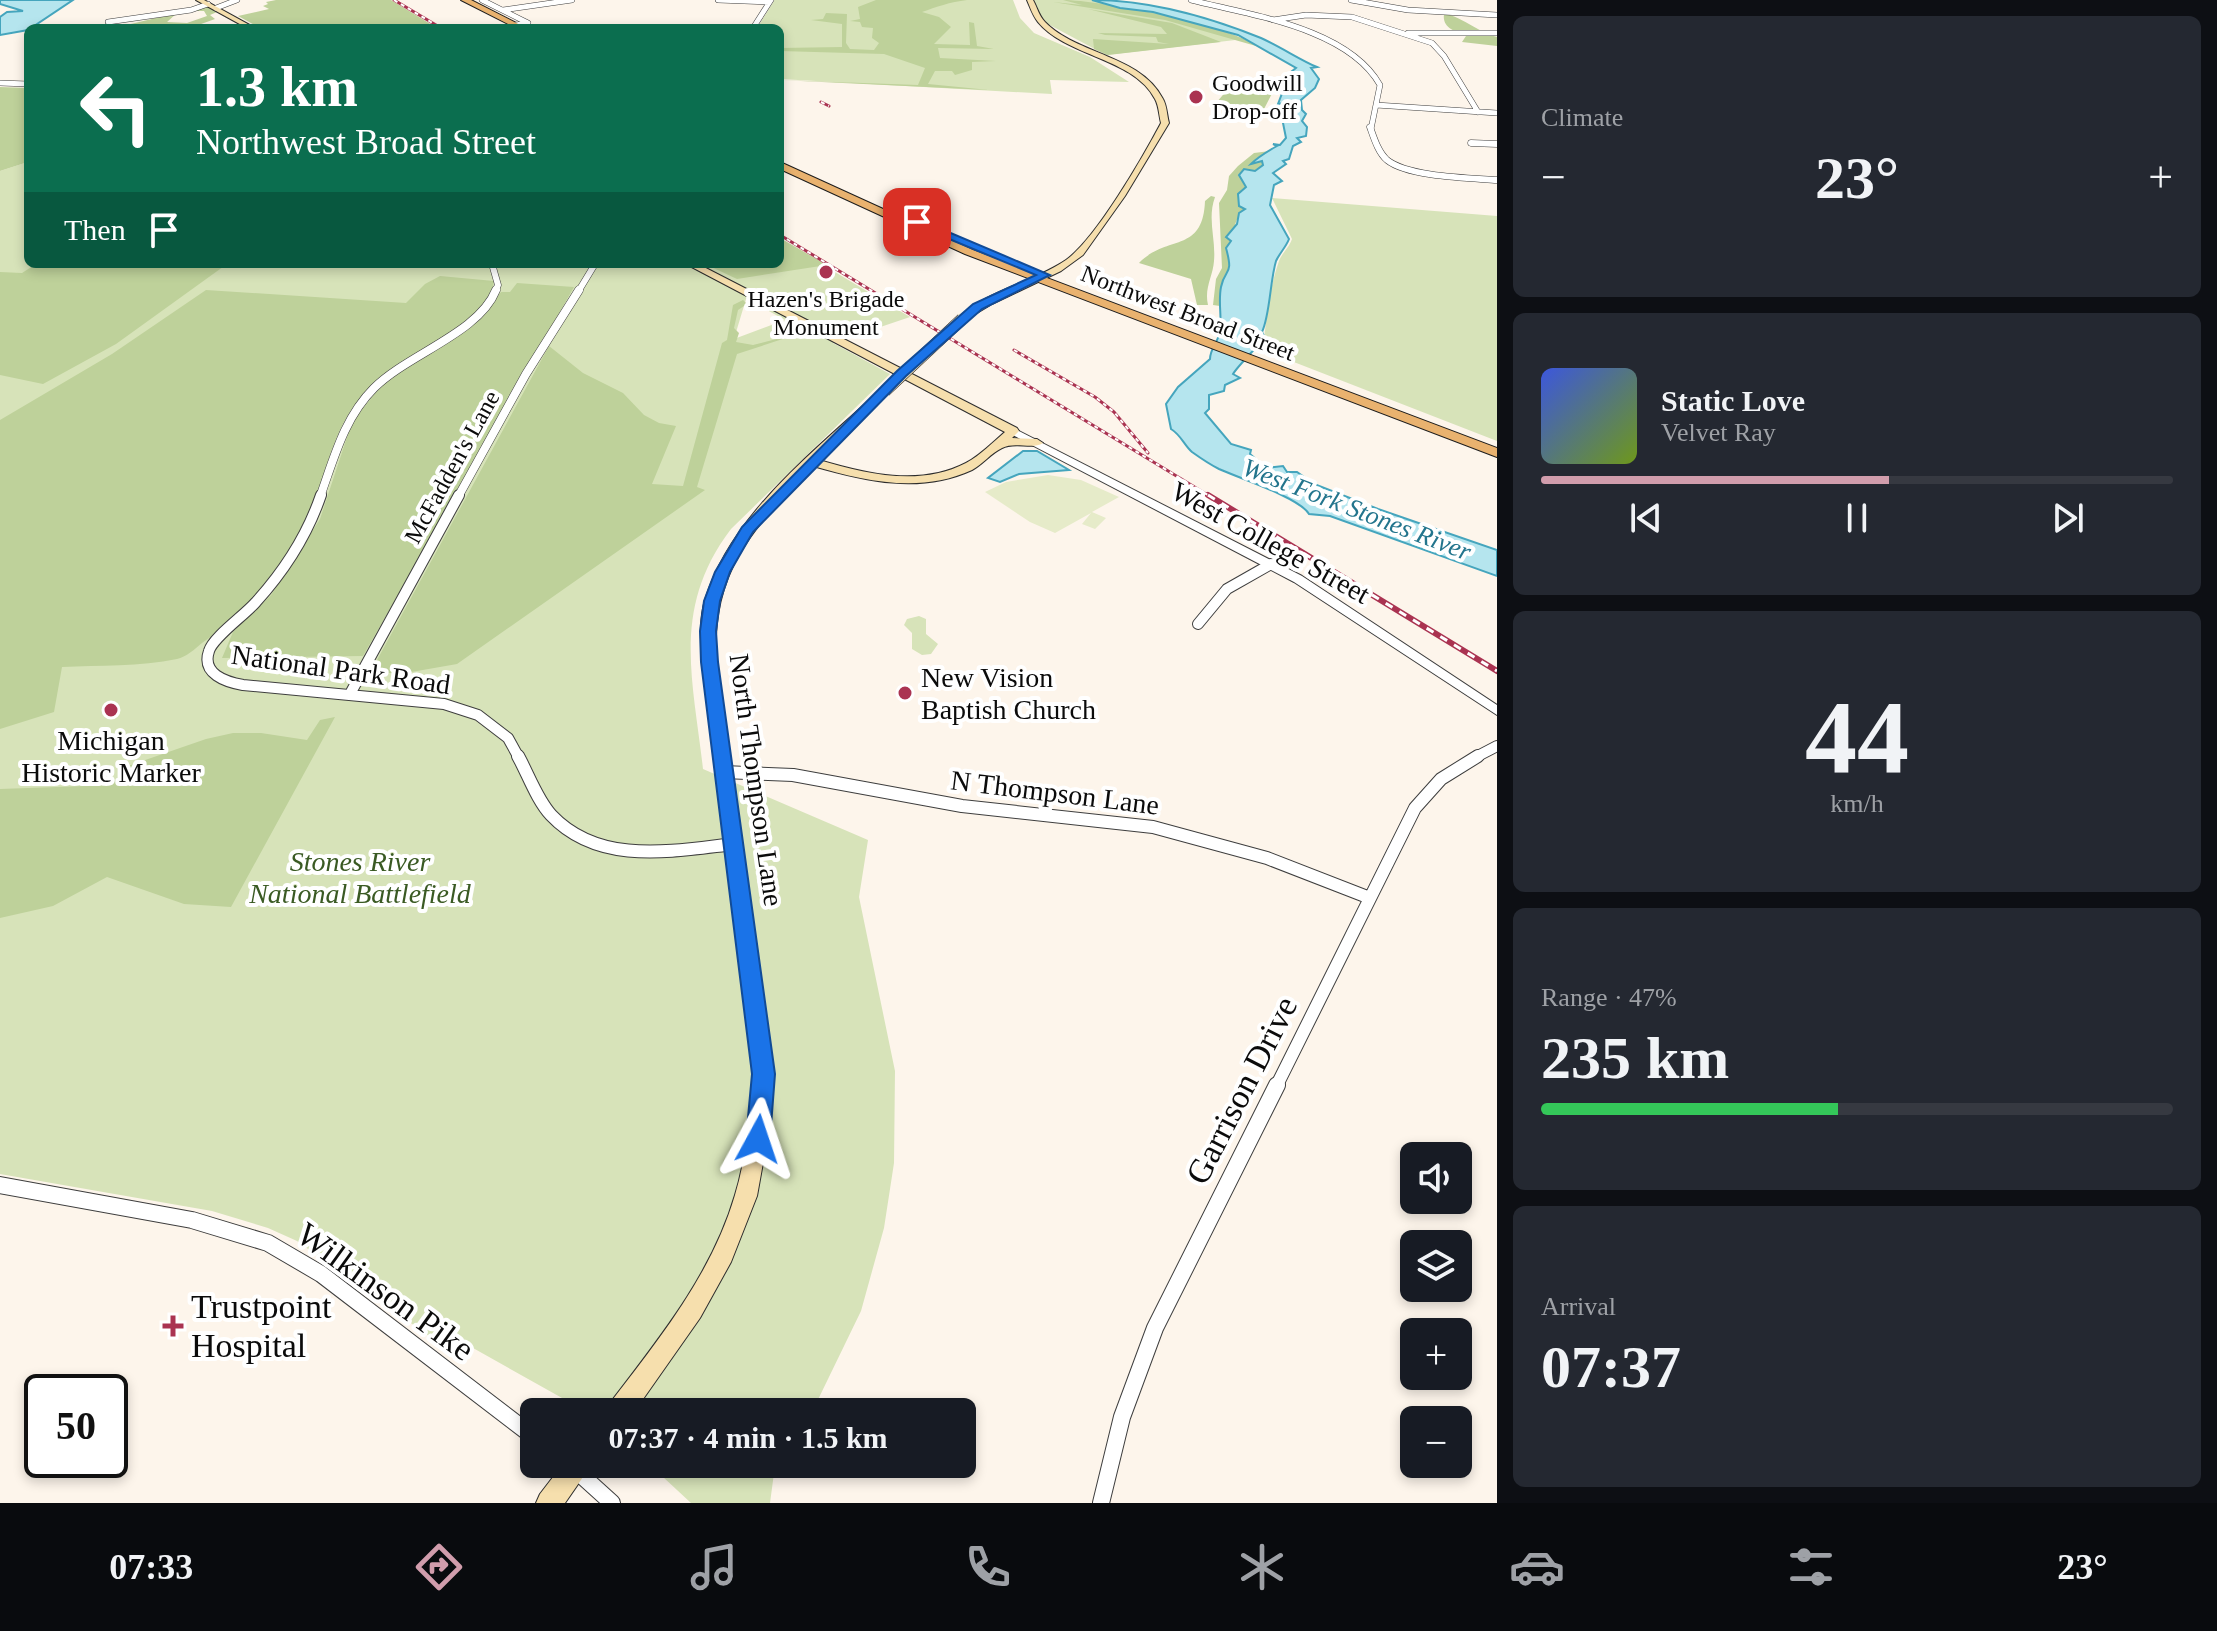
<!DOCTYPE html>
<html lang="en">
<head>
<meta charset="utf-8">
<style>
	:root { --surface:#171b24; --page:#242831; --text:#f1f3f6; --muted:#9ea1a6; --line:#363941; --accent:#d19dac }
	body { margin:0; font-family:"Times New Roman",serif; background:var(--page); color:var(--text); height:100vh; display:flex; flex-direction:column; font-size:30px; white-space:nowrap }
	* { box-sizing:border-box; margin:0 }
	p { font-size:26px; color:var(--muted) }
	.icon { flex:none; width:44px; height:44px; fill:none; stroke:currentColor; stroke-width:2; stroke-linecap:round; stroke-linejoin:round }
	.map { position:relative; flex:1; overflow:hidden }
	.drawer { display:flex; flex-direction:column; gap:16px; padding:16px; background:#0d0f14; width:720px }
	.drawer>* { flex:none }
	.top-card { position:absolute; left:24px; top:24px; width:760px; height:244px; border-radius:12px; box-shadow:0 4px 12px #0003; background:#0b6e4f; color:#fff; overflow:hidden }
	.fabs { position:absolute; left:1400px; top:1142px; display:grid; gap:16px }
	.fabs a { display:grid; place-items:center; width:72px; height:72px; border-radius:12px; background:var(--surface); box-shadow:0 4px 12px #0003; font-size:40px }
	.speed { position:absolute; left:24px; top:1374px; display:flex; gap:16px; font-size:40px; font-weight:700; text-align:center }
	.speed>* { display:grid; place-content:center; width:104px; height:104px; border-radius:50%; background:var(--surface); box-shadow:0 4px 12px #0003; line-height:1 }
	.speed .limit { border:4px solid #111; border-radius:12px; background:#fff; color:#111 }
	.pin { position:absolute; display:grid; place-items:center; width:68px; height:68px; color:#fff; margin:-34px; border-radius:16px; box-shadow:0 4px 12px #0006 }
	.me { position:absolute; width:88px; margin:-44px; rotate:5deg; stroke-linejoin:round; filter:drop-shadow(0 0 6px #0008) }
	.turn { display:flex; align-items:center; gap:28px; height:168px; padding:0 40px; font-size:36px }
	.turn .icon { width:104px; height:104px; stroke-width:2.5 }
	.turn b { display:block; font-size:56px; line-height:68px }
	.then { display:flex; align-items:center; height:76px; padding:0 40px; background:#0003; gap:16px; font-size:30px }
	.big { font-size:60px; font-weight:800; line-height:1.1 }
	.drawer .widget { flex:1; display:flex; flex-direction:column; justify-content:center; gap:12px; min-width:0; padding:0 28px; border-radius:12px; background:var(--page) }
	.drawer .dial { align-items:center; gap:0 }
	.dial b { font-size:104px; line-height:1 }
	.song { display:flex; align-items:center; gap:24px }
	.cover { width:96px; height:96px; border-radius:12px; background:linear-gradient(135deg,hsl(230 70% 55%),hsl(80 70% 35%)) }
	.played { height:8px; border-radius:4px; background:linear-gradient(90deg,var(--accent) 55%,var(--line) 55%) }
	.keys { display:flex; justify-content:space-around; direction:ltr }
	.heat { display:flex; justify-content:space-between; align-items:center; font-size:44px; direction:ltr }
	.charge { height:12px; border-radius:6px; background:linear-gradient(90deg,#34c759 47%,var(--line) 0) }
	.trip { position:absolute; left:520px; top:1398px; width:456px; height:80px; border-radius:12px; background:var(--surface); box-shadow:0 4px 12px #0003; font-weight:800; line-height:80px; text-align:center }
	.tab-bar { display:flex; height:128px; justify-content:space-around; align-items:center; background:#090b0e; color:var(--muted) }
	.tab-bar .icon { width:56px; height:56px }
	.tab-bar .selected { color:var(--accent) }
	.tab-bar b { font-size:36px; color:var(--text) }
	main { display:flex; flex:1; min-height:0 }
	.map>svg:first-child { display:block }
	.green { fill:#d7e3b9; fill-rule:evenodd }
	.forest { fill:#bed19a }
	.pitch { fill:#e6ebc9 }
	.water { fill:#b5e5ee; stroke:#45a5bd; stroke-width:2 }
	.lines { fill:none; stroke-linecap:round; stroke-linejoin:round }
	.minor-far5-casing { stroke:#3e3e3e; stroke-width:6 }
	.minor-far4-casing { stroke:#3e3e3e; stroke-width:7 }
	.minor-far3-casing { stroke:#3e3e3e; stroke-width:9 }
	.minor-far2-casing { stroke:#3e3e3e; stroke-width:12 }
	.minor-far1-casing { stroke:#3e3e3e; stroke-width:14 }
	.minor-casing { stroke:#3e3e3e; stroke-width:18 }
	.tertiary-casing { stroke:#3e3e3e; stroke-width:2 }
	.secondary-casing { stroke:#2d2d2d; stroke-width:2 }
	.primary-casing { stroke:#1c1c1c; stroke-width:2 }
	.minor-far5 { stroke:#fff; stroke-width:5 }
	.minor-far4 { stroke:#fff; stroke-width:6 }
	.minor-far3 { stroke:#fff; stroke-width:8 }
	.minor-far2 { stroke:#fff; stroke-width:10 }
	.minor-far1 { stroke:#fff; stroke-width:12 }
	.minor { stroke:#fff; stroke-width:16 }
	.tertiary { fill:#fff; fill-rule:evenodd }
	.secondary { fill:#f6dfad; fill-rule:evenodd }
	.primary { fill:#e9b26f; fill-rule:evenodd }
	.rail-far1-casing { stroke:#aa3351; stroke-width:3 }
	.rail-casing { stroke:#aa3351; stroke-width:6 }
	.rail-far1 { stroke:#fff; stroke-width:2; stroke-dasharray:4; stroke-linecap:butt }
	.rail { stroke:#fff; stroke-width:3; stroke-dasharray:8; stroke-linecap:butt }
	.secondary-bridge-casing { stroke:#2d2d2d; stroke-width:12; stroke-linecap:butt }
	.secondary-bridge { stroke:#f6dfad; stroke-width:11 }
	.route { fill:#1a73e8; stroke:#114b97; stroke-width:2 }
	.poi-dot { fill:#aa3351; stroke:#fff; stroke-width:3 }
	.labels { text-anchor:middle; stroke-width:8; stroke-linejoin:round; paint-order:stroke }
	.far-poi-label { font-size:24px; fill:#0b0b0b; stroke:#fff; text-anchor:start }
	.far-street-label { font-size:24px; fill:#0b0b0b; stroke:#fff }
	.far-water-label { font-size:26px; font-style:italic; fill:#23758d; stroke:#fff }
	.street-label { font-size:28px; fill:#0b0b0b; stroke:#fff }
	.poi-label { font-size:28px; fill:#0b0b0b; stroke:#fff; text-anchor:start }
	.park-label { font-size:28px; font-style:italic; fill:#3a5a23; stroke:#fff }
	.near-street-label { font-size:34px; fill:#0b0b0b; stroke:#fff }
	.near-poi-label { font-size:34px; fill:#0b0b0b; stroke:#fff; text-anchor:start }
</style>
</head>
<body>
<main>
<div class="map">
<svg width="1497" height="1503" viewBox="0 0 1497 1503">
	<rect width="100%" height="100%" fill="#fdf5eb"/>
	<path class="green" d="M751,0h262l7,18 14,15 56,24 39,25 -79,-2 2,14 -272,-15v-51h-23l17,-27z
		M1034,0h59l27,8 33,3 91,28 -138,16 -60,-32 -8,-9z
		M28,162v102h752v-25l130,78 -77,26 57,31 -159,155c-60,79 -38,150 -28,240l165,71 -9,57 36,174 -1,92 -10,65 -23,83 -49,101h-209l-12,-8 -20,-1 -114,-64h-24l-136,-98 -29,-13 -56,-17 -212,-37v-1003zM746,299h1l38,21 -51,19z
		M1272,198l225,18v225l-234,-91c3,-29 6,-61 16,-89 3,-8 10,-13 13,-22z
		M919,616l7,3v15l12,10 -7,10 -9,1 -10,-6v-16l-8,-8 3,-6z
		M649,1464h132l-7,9 -4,30h-79z"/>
	<path class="forest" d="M276,0h115l46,28h-177l-22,-12 31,-7 -6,-3 5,-2 -2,-2z
		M876,0h91c-17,2 -31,7 -45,12l17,5 12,10 -17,17 36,1 -1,-23 5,1 3,23 17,3 -56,-1 2,10 56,3 -24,1v8l-17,5 -3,-4h-17l-7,13 61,6 -209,-10 138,5 7,-17 -41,-14 -104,-3v-3l62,-1v-23l-31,-4 12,-1 3,-6 21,1 -1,29 4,6 24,1 5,-7 -7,-5 1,-10 -11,-1 -2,-5 -10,-1 10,-2 -2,-12z
		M1063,0c36,0 167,25 193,46l-91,-26 -112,-18 29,3z
		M206,6l11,6 -7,3 5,4 -25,9h-76l63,-15 -10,9 20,1 20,-7 -3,-5h-10z
		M1088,9l84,14 49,19 -113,13 -14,-6 -1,-10 76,5 -11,-2 -2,-5 -51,-2 -7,-2 69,1 -6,-7z
		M1444,14c13,0 36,19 53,23v9l-35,-4 4,-6c-11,-5 -24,-8 -22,-22z
		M1258,78l20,4 -14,27 -48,-6 12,-14 -15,-5 43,-2z
		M0,87l28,1v74l-28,9z
		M1270,151l-14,8h6l2,6 -9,6 -11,-2 -1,11 3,8 -8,6 7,15c-17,13 -10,43 -16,60 -4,14 -10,22 -9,37l-7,-1 3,-26 6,-11 -3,-65 8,-13 2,-14 9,-10 16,-13z
		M1211,196l4,1c-8,22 1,41 -1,64 -1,15 -10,27 -6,44h-11l-6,-26 -52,-16c28,-29 64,-9 66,-62z
		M780,238l47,27 -90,14 -32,-15h75z
		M36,264h191l-111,80 -73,40 -43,-9v-103l22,1z
		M440,276l54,5c-5,44 -104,80 -134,117 -30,36 -34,80 -52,122 -21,51 -62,93 -106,123 -7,6 -16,14 -25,16 -37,8 -78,6 -115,8l-8,45 -54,17v-309l112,-66 94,-64 200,13 19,-19z
		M517,283l57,4 -211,369 -141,2 11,-26 38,-37 49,-76 32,-97 28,-35 21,-18 80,-52 20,-25h9z
		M743,300l4,4 -9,6 -4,18 5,5 -3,9 17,3 54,-14 -70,23 -40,133 8,3 -248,174 -57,10 -29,-3 178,-325 34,27 40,20 21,22 15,8 17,3 -24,58 31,2 39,-143 5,-3 6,-35z
		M335,717l-104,190 -47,-3 -77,-27 -54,29 -53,12v-129l112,-4 13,-18 81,-28 27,-6h28l46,7 13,-20z"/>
	<path class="pitch" d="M1048,475l33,5 38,17 -27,15 14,6 -11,11 -13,-5 9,-11 -36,20 -25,-11 -45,-30 21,-10z"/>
	<path class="water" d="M0,0h73l-45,30 -28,5v-18l7,-5 16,-1 -23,-7z
		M1092,0c56,0 117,17 169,38 20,9 41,23 56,29l-6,1 8,11 -4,9 -14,12 1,10 4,4 -4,7 5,6 -1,9 -9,2 4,4 -8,4 -4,13 -6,2 3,3 -13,9 9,8 -8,4 -4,20 19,34c-3,8 -10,15 -13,22 -6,20 -6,54 -14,71l2,4 -5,2 2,4c-7,8 -24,25 -28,32l7,4 -15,7 -1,6 -15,4v14l-4,4 26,31 20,6 -1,4 16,14 17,-2 4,6h10l17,12 64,25 119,41v26l-167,-60 -21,-2c-9,-16 -70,-36 -90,-45 -8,-4 -20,-12 -27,-17 -8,-7 -11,-17 -21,-23l-5,-25 12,-17 32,-28c0,-11 9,-18 10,-28 2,-15 -2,-29 1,-44 4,-20 13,-10 5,-39l5,-7 -5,-4 11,-13 2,-11 6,-4 -6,-3 -1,-12 8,-7 -7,-12 5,-6 11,2 8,-6 -1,-4 -11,3c6,-6 17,-13 26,-18l-4,-2 7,1 6,-7 -4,-20 4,-7 -1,-8 -7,1 8,-21 6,-6 -1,-5 5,-4 -58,-33 -85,-23 -33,-4z
		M1023,451h14l32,19 -50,4 -19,8 -12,-4z"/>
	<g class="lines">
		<defs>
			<path id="minor-far5" d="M482,0l46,23 -12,2
				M718,0l51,2
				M1191,0c59,15 157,28 189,85l-9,44
				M1351,0l57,10 89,5
				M216,8l21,-8
				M503,10l69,-10
				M1273,20l33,-5 46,2 80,26 12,13 34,56
				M108,22l83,-12 17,-6
				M753,28l18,-28
				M1408,33h89
				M0,83l28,1
				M1376,105l121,8"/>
			<path id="minor-far4" d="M1370,127c4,11 8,25 17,33 21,17 83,18 110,20
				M1471,143l26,1
				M492,264l6,21 -3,7
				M578,292l17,-28"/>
			<path id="minor-far3" d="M320,497c14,-39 24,-79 54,-109 34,-34 105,-55 122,-98
				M458,497l68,-123 53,-84"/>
			<path id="minor-far2" d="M321,495c-14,41 -36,75 -65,107 -11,13 -43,35 -47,49 -8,23 17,31 34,34l201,19 34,11 30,23 11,20
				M1198,624l29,-35 44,-25
				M350,694l109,-199
				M1474,758l23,-12"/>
			<path id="minor-far1" d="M518,756c10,18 19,44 33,59 48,51 121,36 183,29
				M724,772l69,3 169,31 191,21 114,31 103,40
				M1276,1087l139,-279 26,-29 37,-23"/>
			<path id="minor" d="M0,1185l192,35 76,23 53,31 213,163
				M569,1464l43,39
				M1101,1503l21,-86 33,-89 122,-243"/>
			<path id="tertiary" d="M1013,428l289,148 195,129v10l-203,-133 -285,-149v-4z"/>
			<path id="secondary" d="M196,0h8l51,28h-8z
				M1027,0h6c4,7 6,16 12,22 32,33 96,33 118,77 4,7 4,17 6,24l-44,73 -42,59 -22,16 -69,33 -30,18 -5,-3c30,-29 75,-36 109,-59 30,-21 77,-103 95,-137 -2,-7 -2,-17 -6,-24 -21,-41 -88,-42 -117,-77 -5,-6 -8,-15 -11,-22z
				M686,264h12l319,164 2,3 -7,7 25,1 6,4c-11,7 -28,-2 -41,5 -11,5 -19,16 -30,22 -52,24 -107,11 -159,-4 -60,62 -102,104 -97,196l57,412 -5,61 -11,61 -26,66 -31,56 -66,94h-27l3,-9c49,-64 102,-129 125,-208 12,-39 15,-81 18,-121l-51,-412c-1,-20 -3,-42 3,-62 27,-88 112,-150 176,-211l10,2 -72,69c47,14 101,27 147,3 15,-8 27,-21 39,-31z
				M563,1464h29l-27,39h-29l4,-9z"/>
			<path id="primary" d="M461,0h10l55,28h-10z
				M780,162l193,88 524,198v9l-532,-203 -185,-85z"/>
		</defs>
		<use href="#minor-far5" class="minor-far5-casing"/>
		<use href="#minor-far4" class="minor-far4-casing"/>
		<use href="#minor-far3" class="minor-far3-casing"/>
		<use href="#minor-far2" class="minor-far2-casing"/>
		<use href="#minor-far1" class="minor-far1-casing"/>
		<use href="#minor" class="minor-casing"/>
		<use href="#tertiary" class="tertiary-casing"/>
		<use href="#secondary" class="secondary-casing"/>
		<use href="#primary" class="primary-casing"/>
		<use href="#minor-far5" class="minor-far5"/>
		<use href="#minor-far4" class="minor-far4"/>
		<use href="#minor-far3" class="minor-far3"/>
		<use href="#minor-far2" class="minor-far2"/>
		<use href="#minor-far1" class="minor-far1"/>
		<use href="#minor" class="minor"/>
		<use href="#tertiary" class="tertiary"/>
		<use href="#secondary" class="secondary"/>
		<use href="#primary" class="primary"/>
		<defs>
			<path id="rail-far1" d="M394,0l47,28
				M821,102l8,4
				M780,235l431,262
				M1014,350l81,47 19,15 34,41"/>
			<path id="rail" d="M1208,495l289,176"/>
		</defs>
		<use href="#rail-far1" class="rail-far1-casing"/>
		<use href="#rail" class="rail-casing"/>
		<use href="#rail-far1" class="rail-far1"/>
		<use href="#rail" class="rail"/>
		<defs>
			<path id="secondary-bridge" d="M885,391l77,-72"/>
		</defs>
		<use href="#secondary-bridge" class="secondary-bridge-casing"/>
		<use href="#secondary-bridge" class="secondary-bridge"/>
	</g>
	<path class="route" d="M913,220h7l130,55 -68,34 -76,67 -153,156 -23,40 -10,29 -4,30 2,31 57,412 -5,65 -4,7 -8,3 -9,-3 -3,-7 6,-65 -51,-412 -1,-31 4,-30 11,-29 27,-45 155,-156 76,-67 63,-29 -123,-51z"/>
	<g class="poi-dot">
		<circle cx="1196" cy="97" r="8"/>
		<circle cx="826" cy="272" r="8"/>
		<circle cx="905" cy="693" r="8"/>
		<circle cx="111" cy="710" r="8"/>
		<path d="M169 1314h8v8h8v8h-8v8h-8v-8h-8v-8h8z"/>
	</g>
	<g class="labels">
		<g class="far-poi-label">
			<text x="1212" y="91">Goodwill<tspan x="1212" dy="28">Drop-off</tspan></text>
			<text x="826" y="307" text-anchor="middle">Hazen's Brigade<tspan x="826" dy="28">Monument</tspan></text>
		</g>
		<g class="far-street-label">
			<text transform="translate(1188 313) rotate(21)" y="8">Northwest Broad Street</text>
			<text transform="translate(452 467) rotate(-61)" y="8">McFadden's Lane</text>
		</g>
		<g class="far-water-label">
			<text transform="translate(1357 509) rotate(21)" y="9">West Fork Stones River</text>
		</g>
		<g class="street-label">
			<text transform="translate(1271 542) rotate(29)" y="10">West College Street</text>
			<text transform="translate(341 669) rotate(8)" y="10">National Park Road</text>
			<text transform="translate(757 780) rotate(82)" y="10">North Thompson Lane</text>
			<text transform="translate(1055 792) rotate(7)" y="10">N Thompson Lane</text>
		</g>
		<g class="poi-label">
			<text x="921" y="687">New Vision<tspan x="921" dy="32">Baptish Church</tspan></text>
			<text x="111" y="750" text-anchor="middle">Michigan<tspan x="111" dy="32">Historic Marker</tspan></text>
		</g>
		<g class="park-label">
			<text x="360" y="871">Stones River<tspan x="360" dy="32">National Battlefield</tspan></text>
		</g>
		<g class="near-street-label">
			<text transform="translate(1241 1090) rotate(-63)" y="12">Garrison Drive</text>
			<text transform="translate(386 1291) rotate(36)" y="12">Wilkinson Pike</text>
		</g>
		<g class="near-poi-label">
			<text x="191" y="1318">Trustpoint<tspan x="191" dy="39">Hospital</tspan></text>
		</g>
	</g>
</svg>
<div class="fabs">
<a><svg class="icon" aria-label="sound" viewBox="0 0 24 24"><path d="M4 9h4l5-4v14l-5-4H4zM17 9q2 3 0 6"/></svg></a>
<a><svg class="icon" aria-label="layers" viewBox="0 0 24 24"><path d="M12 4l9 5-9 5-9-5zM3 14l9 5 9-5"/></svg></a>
<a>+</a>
<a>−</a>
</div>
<div class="speed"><div class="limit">50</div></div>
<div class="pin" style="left:917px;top:222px;background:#d93025"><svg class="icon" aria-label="arrive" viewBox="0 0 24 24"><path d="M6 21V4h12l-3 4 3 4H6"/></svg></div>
<svg class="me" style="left:758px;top:1139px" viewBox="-20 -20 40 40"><path d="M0-17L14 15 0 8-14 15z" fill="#1a73e8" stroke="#fff" stroke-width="4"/></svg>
<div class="trip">07:37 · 4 min · 1.5 km</div>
<div class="top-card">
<div class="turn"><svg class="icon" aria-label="left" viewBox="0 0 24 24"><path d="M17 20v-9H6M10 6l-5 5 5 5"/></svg><div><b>1.3 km</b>Northwest Broad Street</div></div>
<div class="then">Then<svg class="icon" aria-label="arrive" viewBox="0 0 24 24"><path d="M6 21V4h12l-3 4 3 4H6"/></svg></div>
</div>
</div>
<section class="drawer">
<div class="widget"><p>Climate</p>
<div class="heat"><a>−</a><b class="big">23°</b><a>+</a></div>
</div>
<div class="widget">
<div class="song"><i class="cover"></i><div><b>Static Love</b><p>Velvet Ray</p></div></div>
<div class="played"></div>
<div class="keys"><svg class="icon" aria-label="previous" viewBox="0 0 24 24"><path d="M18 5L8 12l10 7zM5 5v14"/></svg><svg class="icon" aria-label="pause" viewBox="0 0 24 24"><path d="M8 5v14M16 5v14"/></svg><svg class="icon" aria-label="next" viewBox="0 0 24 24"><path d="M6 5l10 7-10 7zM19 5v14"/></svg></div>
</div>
<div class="widget dial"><b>44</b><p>km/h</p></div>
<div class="widget"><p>Range · 47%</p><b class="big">235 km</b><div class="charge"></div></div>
<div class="widget"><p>Arrival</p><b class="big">07:37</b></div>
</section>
</main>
<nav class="tab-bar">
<b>07:33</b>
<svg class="icon selected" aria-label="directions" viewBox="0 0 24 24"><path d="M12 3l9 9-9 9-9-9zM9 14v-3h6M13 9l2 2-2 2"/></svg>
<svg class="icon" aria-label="music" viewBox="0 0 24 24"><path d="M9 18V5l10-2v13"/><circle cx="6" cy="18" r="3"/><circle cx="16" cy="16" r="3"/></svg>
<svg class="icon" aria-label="phone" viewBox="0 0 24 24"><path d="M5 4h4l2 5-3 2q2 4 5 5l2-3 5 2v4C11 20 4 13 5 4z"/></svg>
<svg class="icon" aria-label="climate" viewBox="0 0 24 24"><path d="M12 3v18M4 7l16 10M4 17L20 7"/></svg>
<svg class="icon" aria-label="car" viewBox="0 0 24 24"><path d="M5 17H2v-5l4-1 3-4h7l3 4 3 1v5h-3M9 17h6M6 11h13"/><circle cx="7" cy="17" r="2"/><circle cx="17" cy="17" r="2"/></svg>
<svg class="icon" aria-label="filters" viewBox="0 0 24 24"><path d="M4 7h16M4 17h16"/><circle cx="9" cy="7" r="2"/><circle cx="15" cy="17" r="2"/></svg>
<b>23°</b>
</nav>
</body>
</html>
